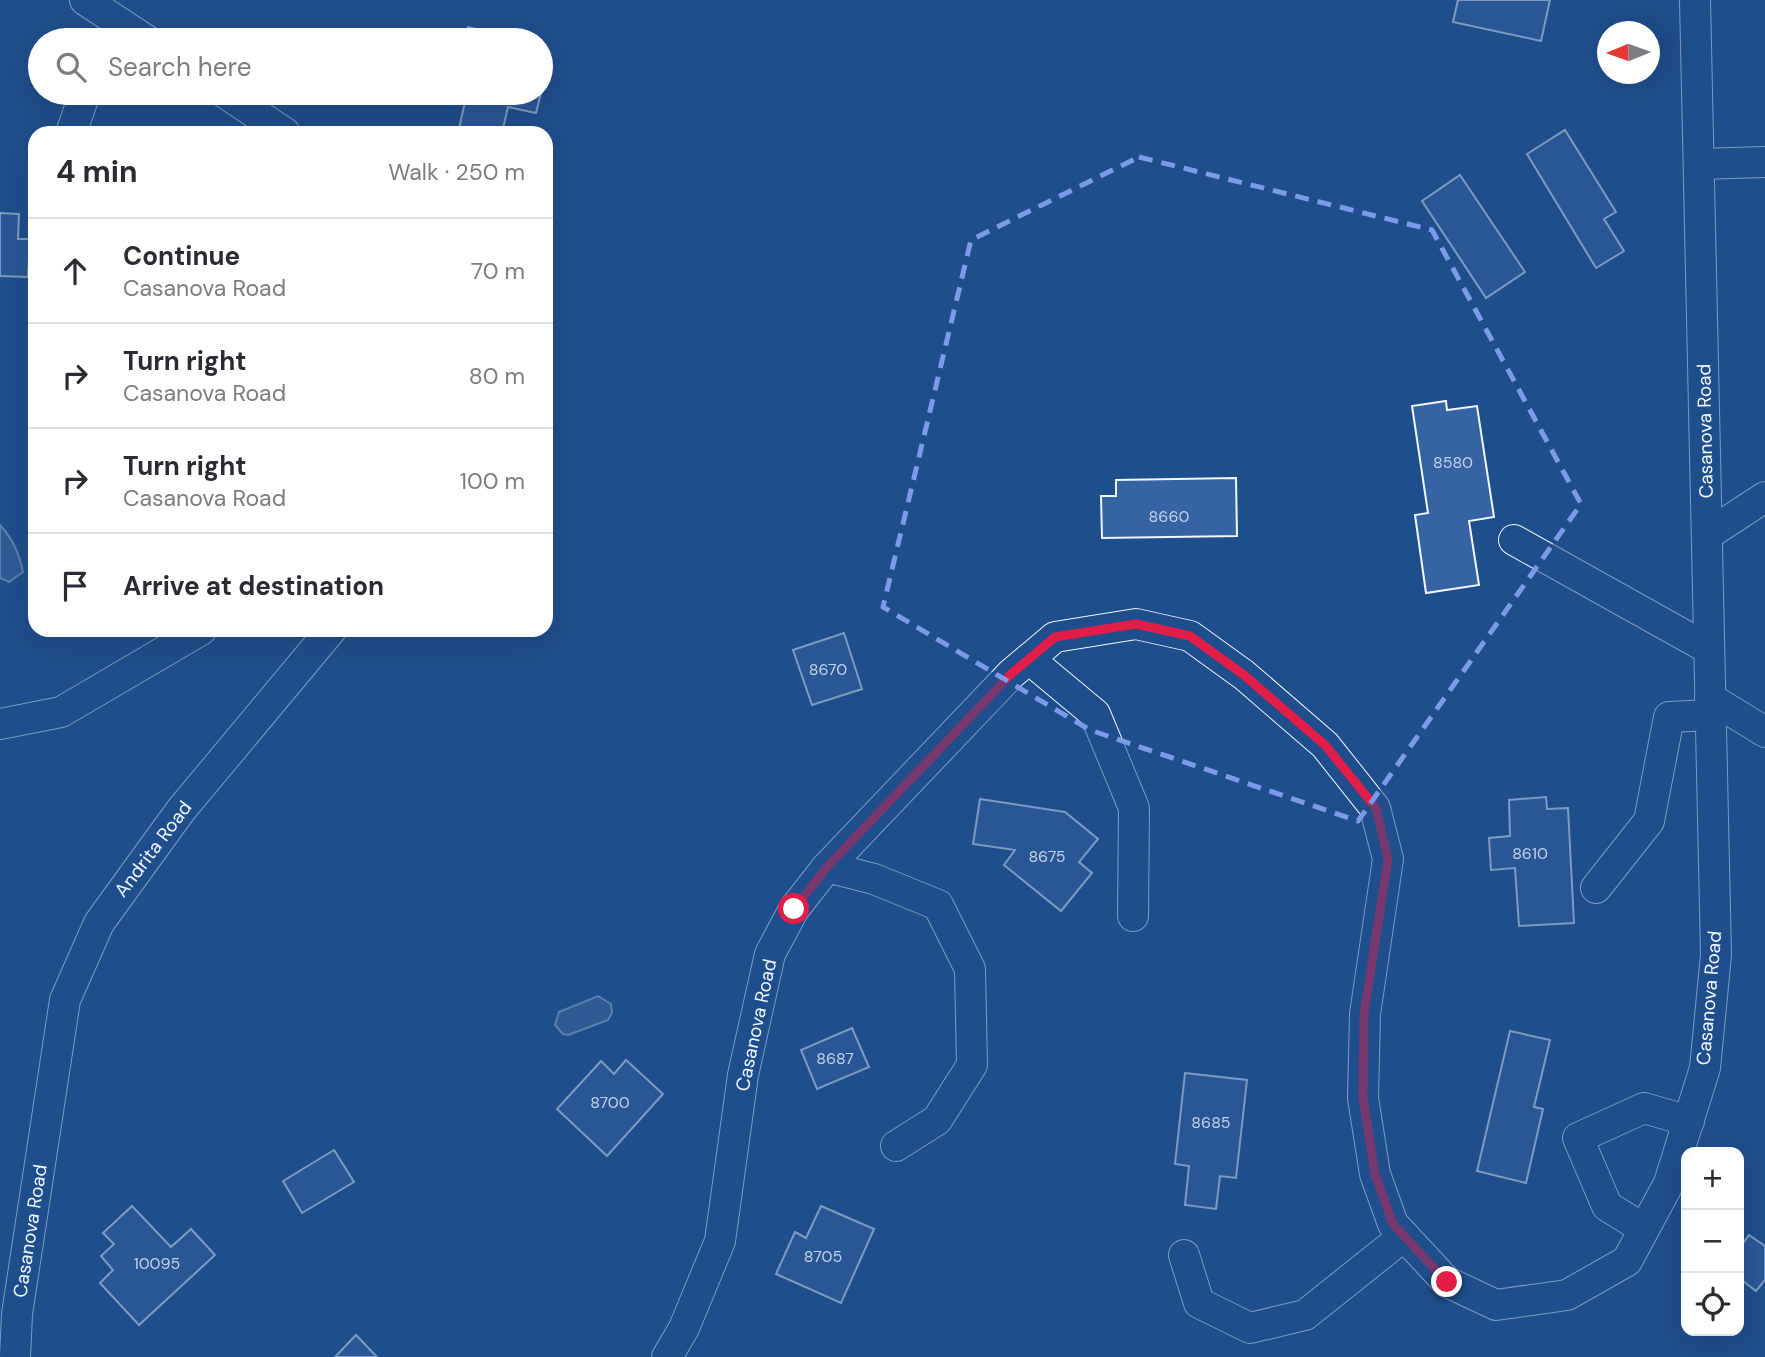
<!DOCTYPE html>
<meta charset="utf-8">
<style>
body{margin:0;font-family:"DM Sans",sans-serif;background:#f2f2f3;color:#2b2b33}
.controls{position:absolute;right:21px;bottom:21px;display:grid;overflow:hidden;border-radius:14px;box-shadow:0 7px 28px #0002}
.controls button{width:63px;height:63px;display:grid;place-items:center;padding:0;border:0;border-bottom:2px solid #e1e1e2;background:#fff;color:#2b2b33;font:35px sans-serif}
.compass{position:absolute;left:1597px;top:21px;width:63px;height:63px;border-radius:50%;background:#fff;box-shadow:0 7px 28px #0002;rotate:269deg}
.stop{position:absolute;width:21px;height:21px;margin:-16px;border:5px solid #e11d48;border-radius:50%;background:#fff}
.stop.end{background:#e11d48;border-color:#fff;box-shadow:0 2px 7px #0008}
.list{margin:0;padding:0;list-style:none}
h2{display:flex;justify-content:space-between;align-items:center;height:91px;margin:0;padding:0 28px;font-size:30px}
h2 small{font-size:23px;font-weight:400;color:#7c7c81}
.list li{display:grid;grid-template-columns:46px 1fr auto;gap:21px;align-items:center;box-sizing:border-box;height:105px;padding:0 28px;border-top:2px solid #e1e1e2}
.list b{display:block;font-size:26px;white-space:nowrap}
.list p{margin:0;font-size:23px;white-space:nowrap;color:#7c7c81}
.list em{font-size:23px;font-style:normal;color:#7c7c81}
.icon{flex:none;width:38px;height:38px;fill:none;stroke:currentColor;stroke-width:2;stroke-linecap:round;stroke-linejoin:round}
.map{position:relative;flex:none;width:1765px;height:1357px;overflow:hidden}
.search{position:absolute;background:#fff;box-shadow:0 7px 28px #0002;left:28px;top:28px;width:525px;height:77px;display:flex;align-items:center;gap:18px;box-sizing:border-box;padding:0 24px;border-radius:38px;color:#7c7c81;font-size:26px}
.panel{position:absolute;background:#fff;box-shadow:0 7px 28px #0002;left:28px;top:126px;width:525px;height:511px;border-radius:21px}
.map>svg:first-child{display:block}
.water{fill:#446ba0;stroke:#a8bbd7;stroke-width:2}
.building{fill:#3563a3;stroke:#f2f6ff;stroke-width:2}
.lines{fill:none;stroke-linecap:round;stroke-linejoin:round}
.street-casing{stroke:#f2f6ff;stroke-width:32}
.street{stroke:#1f4e8c;stroke-width:30}
.route{stroke:#e11d48;stroke-width:9}
.marked{fill:none;stroke:#7d9aea;stroke-width:5;stroke-dasharray:14 9;stroke-linejoin:round}
.labels{text-anchor:middle;dominant-baseline:central;stroke-width:5;stroke-linejoin:round;paint-order:stroke}
.number-label{font-size:16px;fill:#c3d1e8}
.street-label{font-size:19px;fill:#f2f6ff;stroke:#1f4e8c}
</style>
<div class="map">
<svg width="1765" height="1357" viewBox="0 0 1765 1357">
<rect width="100%" height="100%" fill="#1f4e8c"/>
<g class="water">
<path d="M0,525C13,539 19,553 23,572L9,582L0,578Z"/>
<polygon points="598,996 611,1004 612,1013 608,1020 568,1035 563,1034 555,1025 559,1012"/>
</g>
<g class="building">
<polygon points="1458,0 1550,0 1541,41 1453,22"/>
<polygon points="468,27 510,37 510,40 465,40"/>
<polygon points="541,56 549,58 541,92"/>
<polygon points="467,93 541,93 536,113 508,107 502,133 458,133"/>
<polygon points="1565,130 1616,212 1604,219 1624,251 1596,268 1527,154"/>
<polygon points="1460,175 1525,272 1486,298 1422,201"/>
<polygon points="0,213 19,214 18,239 30,239 28,277 0,276"/>
<polygon points="1446,401 1447,410 1477,406 1494,517 1469,521 1479,585 1426,593 1415,515 1428,513 1412,406"/>
<polygon points="1236,478 1237,536 1102,538 1101,496 1116,496 1116,480"/>
<polygon points="844,633 862,689 812,705 793,650"/>
<polygon points="1546,797 1547,809 1568,808 1574,923 1519,926 1515,868 1491,870 1489,838 1510,836 1509,800"/>
<polygon points="980,799 1065,812 1098,839 1079,862 1092,873 1061,911 1004,865 1015,850 973,844"/>
<polygon points="852,1028 869,1067 817,1089 801,1050"/>
<polygon points="1510,1031 1550,1040 1534,1107 1543,1109 1526,1183 1477,1171"/>
<polygon points="626,1060 663,1094 607,1156 557,1109 601,1061 614,1074"/>
<polygon points="1185,1073 1247,1080 1236,1178 1220,1176 1216,1209 1185,1205 1189,1166 1175,1164"/>
<polygon points="334,1150 354,1182 302,1213 283,1181"/>
<polygon points="132,1206 171,1247 191,1229 215,1255 139,1325 100,1283 113,1270 101,1256 114,1244 103,1233"/>
<polygon points="821,1206 874,1229 841,1303 776,1274 795,1232 806,1238"/>
<polygon points="1749,1235 1765,1246 1765,1280 1756,1291 1739,1278 1739,1249"/>
<polygon points="356,1335 377,1357 335,1357"/>
</g>
<g class="lines">
<g class="street-casing">
<g id="street">
<polyline points="85,0 146,40"/>
<polyline points="225,93 285,133"/>
<polyline points="71,133 85,93"/>
<polyline points="1699,164 1765,162"/>
<polyline points="1707,535 1765,497"/>
<polyline points="1514,540 1709,649"/>
<polyline points="1029,659 1095,714 1134,808 1133,916"/>
<polyline points="1710,698 1765,732"/>
<polyline points="0,724 61,712 201,630"/>
<polyline points="827,867 874,879 938,905 970,969 972,1065 937,1120 896,1146"/>
<polyline points="1596,888 1649,821 1669,717 1711,715"/>
<polyline points="1644,1229 1607,1206 1578,1138 1644,1108 1689,1121"/>
<polyline points="1184,1255 1199,1303 1250,1328 1305,1315 1404,1236"/>
<polyline points="15,1357 17,1314 65,1000 99,923 181,810 331,630"/>
<polyline points="667,1357 684,1328 720,1241 743,1075 770,954 794,909 827,867 1011,674 1055,637 1136,624 1190,636 1244,675 1325,745 1375,808 1388,859 1365,1014 1363,1098 1375,1174 1393,1224 1447,1282 1496,1305 1567,1295 1627,1261 1669,1183 1705,1068 1716,955 1695,0"/>
</g>
</g>
<use href="#street" class="street"/>
</g>
<g class="lines">
<polyline class="route" points="794,909 827,867 1011,674 1055,637 1136,624 1190,636 1244,675 1325,745 1376,808 1388,859 1364,1014 1363,1098 1375,1174 1393,1224 1447,1282"/>
</g>
<path d="M0 0H1765V1357H0ZM1139,157L1432,230L1581,504L1358,821L1090,730L883,607L971,240Z" fill="#1f4e8c" fill-opacity=".55" fill-rule="evenodd"/>
<path class="marked" d="M1139,157L1432,230L1581,504L1358,821L1090,730L883,607L971,240Z"/>
<g class="labels">
<g class="number-label">
<text x="1453" y="462">8580</text>
<text x="1169" y="516">8660</text>
<text x="828" y="669">8670</text>
<text x="1530" y="853">8610</text>
<text x="1047" y="856">8675</text>
<text x="835" y="1058">8687</text>
<text x="610" y="1102">8700</text>
<text x="1211" y="1122">8685</text>
<text x="823" y="1256">8705</text>
<text x="157" y="1263">10095</text>
</g>
<g class="street-label">
<text transform="translate(1705 431) rotate(-91)">Casanova Road</text>
<text transform="translate(153 849) rotate(-53)">Andrita Road</text>
<text transform="translate(1709 998) rotate(-85)">Casanova Road</text>
<text transform="translate(756 1025) rotate(-78)">Casanova Road</text>
<text transform="translate(30 1231) rotate(-81)">Casanova Road</text>
</g>
</g>
</svg>
<div class="controls">
<button>+</button>
<button>−</button>
<button><svg class="icon" aria-label="locate" viewBox="0 0 24 24"><circle cx="12" cy="12" r="6"/><path d="M12 2v4M12 18v4M2 12h4M18 12h4"/></svg></button>
</div>
<svg class="compass" viewBox="-18 -18 36 36"><path d="M0-13l5 13h-10z" fill="#e53935"/><path d="M0 13l5-13h-10z" fill="#7c7c81"/></svg>
<div class="stop" style="left:794px;top:909px"></div>
<div class="stop end" style="left:1447px;top:1282px"></div>
<div class="search"><svg class="icon" aria-label="search" viewBox="0 0 24 24"><circle cx="10" cy="10" r="6"/><path d="M15 15l6 6"/></svg>Search here</div>
<section class="panel">
<h2>4 min<small>Walk · 250 m</small></h2>
<ul class="list">
<li><svg class="icon" aria-label="ahead" viewBox="0 0 24 24"><path d="M12 20V5M6 11l6-6 6 6"/></svg><div><b>Continue</b><p>Casanova Road</p></div><em>70 m</em></li>
<li><svg class="icon" aria-label="right" viewBox="0 0 24 24"><path d="M7 20v-9h11M14 6l5 5-5 5"/></svg><div><b>Turn right</b><p>Casanova Road</p></div><em>80 m</em></li>
<li><svg class="icon" aria-label="right" viewBox="0 0 24 24"><path d="M7 20v-9h11M14 6l5 5-5 5"/></svg><div><b>Turn right</b><p>Casanova Road</p></div><em>100 m</em></li>
<li><svg class="icon" aria-label="arrive" viewBox="0 0 24 24"><path d="M6 21V4h12l-3 4 3 4H6"/></svg><div><b>Arrive at destination</b></div></li>
</ul>
</section>
</div>
